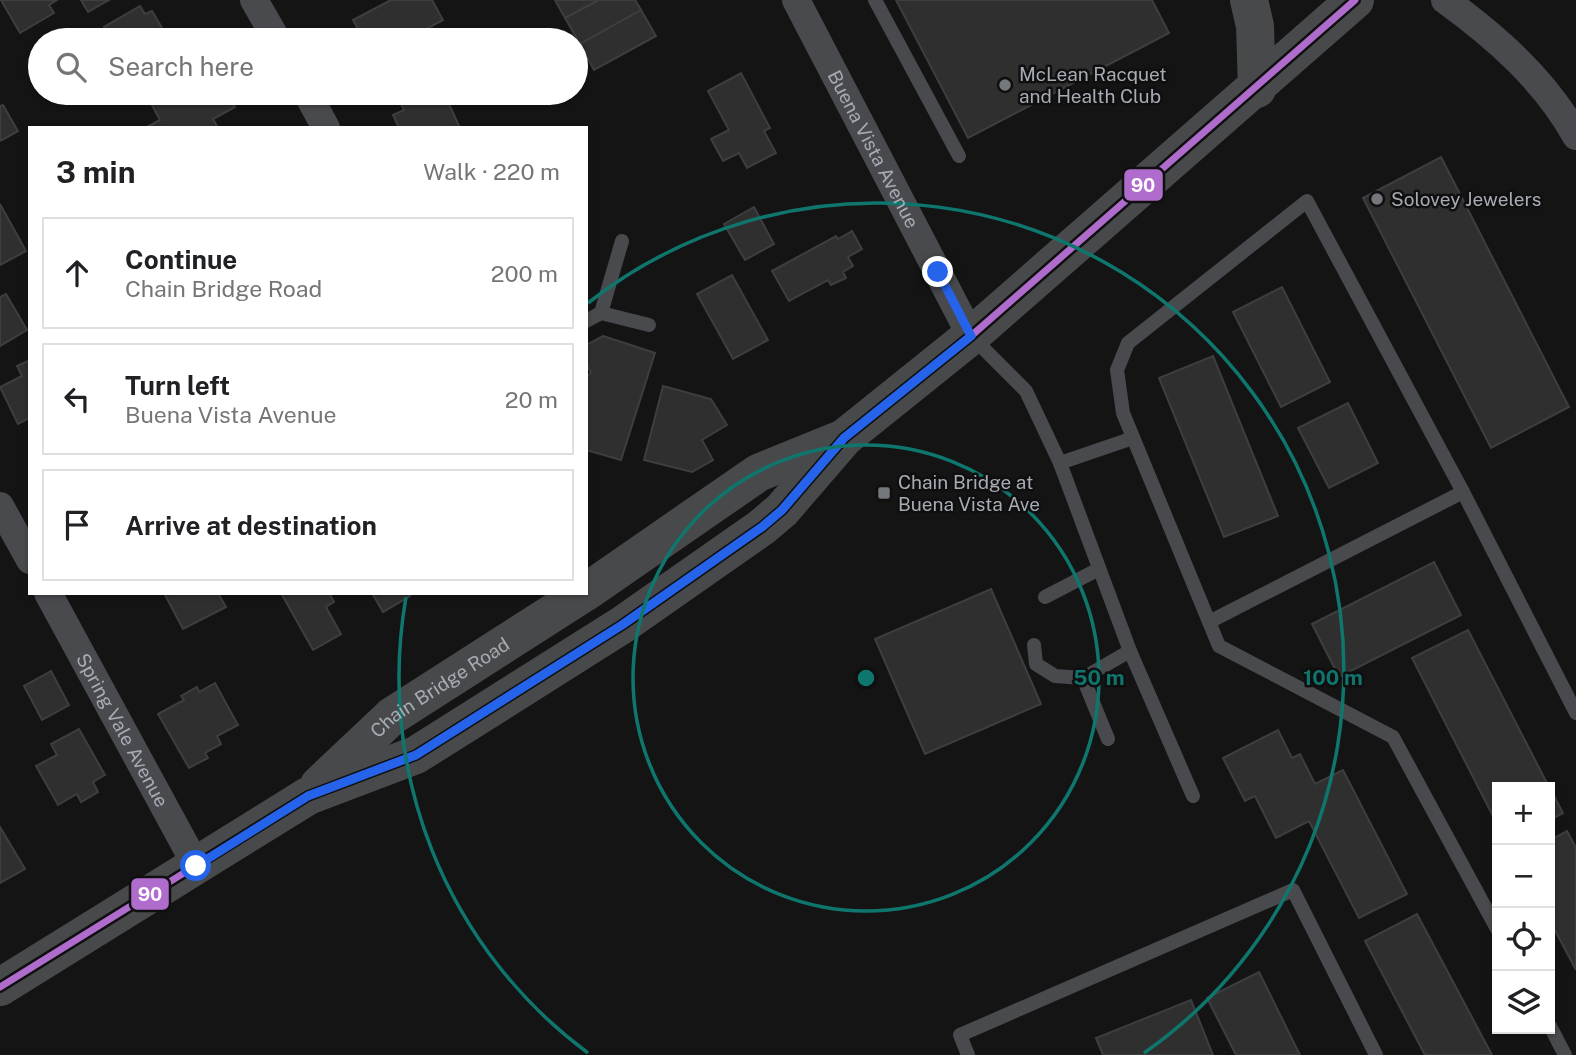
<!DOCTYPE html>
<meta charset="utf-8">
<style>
body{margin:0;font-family:"Public Sans",sans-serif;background:#f6f6f6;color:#202124}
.controls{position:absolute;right:21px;bottom:21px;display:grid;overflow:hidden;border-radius:0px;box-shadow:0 2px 5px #0004}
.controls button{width:63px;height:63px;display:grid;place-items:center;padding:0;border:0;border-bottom:2px solid #e0e0e0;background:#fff;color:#202124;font:35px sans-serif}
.stop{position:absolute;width:21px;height:21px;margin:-16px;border:5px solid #2563eb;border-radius:50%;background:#fff}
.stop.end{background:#2563eb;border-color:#fff;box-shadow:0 2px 7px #0008}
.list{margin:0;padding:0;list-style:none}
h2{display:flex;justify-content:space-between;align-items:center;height:91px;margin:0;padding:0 28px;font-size:30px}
h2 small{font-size:23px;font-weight:400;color:#757577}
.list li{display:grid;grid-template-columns:46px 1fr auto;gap:21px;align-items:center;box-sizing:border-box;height:112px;margin:0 14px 14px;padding:0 14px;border:2px solid #e0e0e0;border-radius:0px}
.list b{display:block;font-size:26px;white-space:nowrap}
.list p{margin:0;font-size:23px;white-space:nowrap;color:#757577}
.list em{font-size:23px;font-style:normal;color:#757577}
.icon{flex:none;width:38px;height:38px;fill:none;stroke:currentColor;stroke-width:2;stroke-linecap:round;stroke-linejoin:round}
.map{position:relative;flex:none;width:1576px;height:1055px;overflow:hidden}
.search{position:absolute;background:#fff;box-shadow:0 2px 5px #0004;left:28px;top:28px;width:560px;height:77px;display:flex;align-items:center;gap:18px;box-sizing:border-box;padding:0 24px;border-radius:38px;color:#757577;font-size:26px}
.panel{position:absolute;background:#fff;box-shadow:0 2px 5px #0004;left:28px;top:126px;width:560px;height:469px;border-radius:0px}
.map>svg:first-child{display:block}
.building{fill:#2f2f30;stroke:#3d3e41;stroke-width:2}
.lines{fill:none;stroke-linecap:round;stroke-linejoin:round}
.service{stroke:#494a4d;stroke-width:14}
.minor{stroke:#494a4d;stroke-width:28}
.secondary{stroke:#48494b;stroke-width:38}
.bus-1-casing{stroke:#0f0f10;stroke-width:12}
.bus-1{stroke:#b06ccc;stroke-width:7}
.route{stroke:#2563eb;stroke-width:9}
.ring{fill:none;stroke:#0f766e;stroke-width:3.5}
.poi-dot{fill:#74777c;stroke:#0f0f10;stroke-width:2.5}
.labels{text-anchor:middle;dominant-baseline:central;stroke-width:5;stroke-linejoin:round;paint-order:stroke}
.poi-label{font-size:19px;fill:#a7acb4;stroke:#0f0f10;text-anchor:start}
.street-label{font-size:19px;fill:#a7acb4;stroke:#0f0f10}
.centre{fill:#0f766e;stroke:#0f0f10;stroke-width:3.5}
.ring-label{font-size:21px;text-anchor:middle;font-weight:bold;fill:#0f766e;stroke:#0f0f10;stroke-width:5;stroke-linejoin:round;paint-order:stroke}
.line-badge{stroke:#0f0f10;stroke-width:2.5}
.badge-label{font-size:19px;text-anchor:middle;font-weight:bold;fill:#fff}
</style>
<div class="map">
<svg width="1576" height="1055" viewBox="0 0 1576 1055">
<rect width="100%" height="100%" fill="#141415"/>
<g class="building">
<polygon points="1,0 57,0 49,5 54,13 20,33"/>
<polygon points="81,0 109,0 88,12"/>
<polygon points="391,0 432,0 443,20 405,40 364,40 353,20"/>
<polygon points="555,0 599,0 565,18"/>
<polygon points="599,0 635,0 641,10 580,44 565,18"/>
<polygon points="896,0 1152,0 1169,33 968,138"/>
<polygon points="140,6 145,14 152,11 168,38 99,40 108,35 104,27"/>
<polygon points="641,10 656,36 594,70 580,44"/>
<polygon points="741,73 770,128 764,131 776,153 747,168 739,153 723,161 711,139 729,130 708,91"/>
<polygon points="153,93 228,93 235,107 213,119 218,128 145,128 160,120 147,96"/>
<polygon points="396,93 465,93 466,96 449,104 460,128 399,128 393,115 404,110"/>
<polygon points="3,105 18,131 0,141 0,106"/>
<polygon points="1441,157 1569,407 1491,448 1363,198"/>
<polygon points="0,204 26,251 0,265"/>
<polygon points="754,207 774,244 745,260 724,224"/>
<polygon points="852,231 862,249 848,257 853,266 843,272 846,278 831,285 828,280 789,301 772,271 836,236 838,239"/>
<polygon points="732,275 768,340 733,359 697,294"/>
<polygon points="1282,287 1330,382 1281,407 1233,312"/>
<polygon points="6,294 27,330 0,346 0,297"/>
<polygon points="603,336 655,353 621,460 586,450 586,377 591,373 586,362 586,345"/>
<polygon points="1213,356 1278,516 1224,537 1159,378"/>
<polygon points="30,360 30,418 18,424 0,387 22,376 17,366"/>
<polygon points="663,386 711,399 727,425 702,440 713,460 692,472 644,460"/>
<polygon points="1348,403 1378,463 1329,488 1298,428"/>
<polygon points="1434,562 1461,615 1339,677 1312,624"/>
<polygon points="991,589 1041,704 925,754 875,639"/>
<polygon points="164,593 218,593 226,607 183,629"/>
<polygon points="281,593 329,593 334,602 326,607 341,634 313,650"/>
<polygon points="372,593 409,593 410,596 383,612"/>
<polygon points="1468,630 1549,787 1497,787 1497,824 1412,658"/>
<polygon points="51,671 69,705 42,720 24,686"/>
<polygon points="215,683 238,725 217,736 221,744 205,753 208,758 189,768 158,714 184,700 181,696 197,687 199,692"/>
<polygon points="79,729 105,775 93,782 98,792 81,802 77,794 58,805 36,766 57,755 51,744"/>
<polygon points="1278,730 1292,758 1300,754 1315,784 1343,770 1407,894 1359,918 1309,821 1276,838 1255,796 1245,801 1223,758"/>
<polygon points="1550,788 1563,813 1550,820"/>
<polygon points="0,827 25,869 0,883"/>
<polygon points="1567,831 1576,848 1576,970 1550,921 1550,840"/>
<polygon points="1417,914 1492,1055 1425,1055 1365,941"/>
<polygon points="1259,972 1300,1055 1236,1055 1207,998"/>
<polygon points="1191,1000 1213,1055 1103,1055 1096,1038"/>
</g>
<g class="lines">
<g class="service">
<polyline points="875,0 959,156"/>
<polyline points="601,313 622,241"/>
<polyline points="586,321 601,313 649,325"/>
<polyline points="971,336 1026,391 1060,463 1130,651 1083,678"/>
<polyline points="1060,463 1133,438"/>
<polyline points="1045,597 1097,570"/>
<polyline points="1209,622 1463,492"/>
<polyline points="1034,645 1036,664 1055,676 1083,678 1108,739"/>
<polyline points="1130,651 1193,796"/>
<polyline points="1497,929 1393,737 1219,646 1123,413 1117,370 1128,343 1307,201 1463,492 1576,713"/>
<polyline points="1550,1026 1565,1055"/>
<polyline points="968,1055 960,1035 1293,890 1376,1055"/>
</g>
<g class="minor">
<polyline points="254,0 277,40"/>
<path id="s1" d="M796,0L971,336"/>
<path d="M1445,0C1496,37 1545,80 1576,136"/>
<polyline points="307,93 326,128"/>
<polyline points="0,506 30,560"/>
<path id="s2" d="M48,593L196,865"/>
</g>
<g class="secondary">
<polyline points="1249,0 1255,26 1257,89"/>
<polyline points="586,592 758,473 839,440"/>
<path id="s3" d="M319,785L392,716L584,593"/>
<polyline points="0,987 308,796 416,755 622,625 762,527 782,510 844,438 971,336 1355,0"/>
</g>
<g class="bus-1-casing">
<polyline id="bus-1" points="0,987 308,796 416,755 622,625 762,527 782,510 844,438 971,336 1355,0"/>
</g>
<use href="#bus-1" class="bus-1"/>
</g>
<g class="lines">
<polyline class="route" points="196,866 308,796 416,755 622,625 762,527 782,510 844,438 971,336 938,272"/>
</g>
<g class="ring">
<circle cx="866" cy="678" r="233"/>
<path d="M588 1053A467 467 0 0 1 406 597M588 303A467 467 0 1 1 1144 1053"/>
</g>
<g class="poi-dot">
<circle cx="1005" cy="85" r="7"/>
<circle cx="1377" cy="199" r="7"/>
<rect x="877" y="486" width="14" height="14" rx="3.5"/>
</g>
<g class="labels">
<g class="poi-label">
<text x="1019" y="74">McLean Racquet<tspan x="1019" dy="22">and Health Club</tspan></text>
<text x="1391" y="199">Solovey Jewelers</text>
<text x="898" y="482">Chain Bridge at<tspan x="898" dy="22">Buena Vista Ave</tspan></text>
</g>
<g class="street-label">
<text stroke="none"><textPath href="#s1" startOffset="168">Buena Vista Avenue</textPath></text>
<text stroke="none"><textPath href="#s3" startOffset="156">Chain Bridge Road</textPath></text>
<text stroke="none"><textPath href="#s2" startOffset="156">Spring Vale Avenue</textPath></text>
</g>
</g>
<circle cx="866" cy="678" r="10" class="centre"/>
<g class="ring-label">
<text x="1099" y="685">50 m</text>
<text x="1333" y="685">100 m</text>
</g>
<g class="line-badge">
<rect x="1123" y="168" width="41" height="34" rx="7" fill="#b06ccc"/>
<rect x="130" y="877" width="40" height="34" rx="7" fill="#b06ccc"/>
</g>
<g class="badge-label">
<text x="1143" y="192">90</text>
<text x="150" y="901">90</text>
</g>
</svg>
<div class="controls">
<button>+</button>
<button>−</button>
<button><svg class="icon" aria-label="locate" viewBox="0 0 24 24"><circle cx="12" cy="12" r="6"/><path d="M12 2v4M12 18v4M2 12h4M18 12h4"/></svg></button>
<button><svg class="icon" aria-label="layers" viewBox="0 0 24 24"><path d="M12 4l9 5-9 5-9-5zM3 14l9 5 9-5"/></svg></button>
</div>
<div class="stop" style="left:196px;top:866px"></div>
<div class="stop end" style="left:938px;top:272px"></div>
<div class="search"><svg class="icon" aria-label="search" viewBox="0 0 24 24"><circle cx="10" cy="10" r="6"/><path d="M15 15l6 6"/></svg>Search here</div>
<section class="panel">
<h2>3 min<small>Walk · 220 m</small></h2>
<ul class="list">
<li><svg class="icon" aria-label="ahead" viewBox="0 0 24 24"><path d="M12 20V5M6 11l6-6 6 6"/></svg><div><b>Continue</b><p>Chain Bridge Road</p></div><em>200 m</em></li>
<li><svg class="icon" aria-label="left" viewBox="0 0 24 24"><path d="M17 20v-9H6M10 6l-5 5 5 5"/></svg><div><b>Turn left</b><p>Buena Vista Avenue</p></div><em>20 m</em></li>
<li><svg class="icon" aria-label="arrive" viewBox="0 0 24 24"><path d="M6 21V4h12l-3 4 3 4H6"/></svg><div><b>Arrive at destination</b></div></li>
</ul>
</section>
</div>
